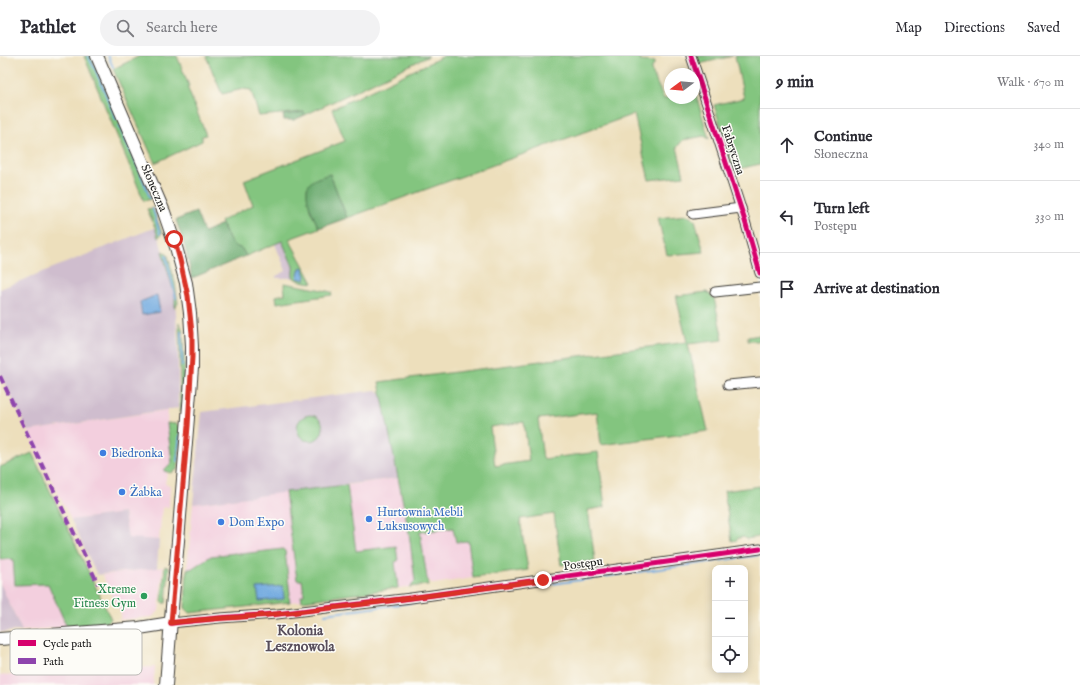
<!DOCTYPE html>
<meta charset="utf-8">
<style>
body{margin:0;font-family:"IM FELL English",serif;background:#f2f2f3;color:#2b2b33}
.controls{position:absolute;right:12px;bottom:12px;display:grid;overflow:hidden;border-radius:8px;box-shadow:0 2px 10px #0003}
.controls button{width:36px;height:36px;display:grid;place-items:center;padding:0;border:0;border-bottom:1px solid #e1e1e2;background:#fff;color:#2b2b33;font:20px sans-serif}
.compass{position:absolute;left:664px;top:12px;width:36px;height:36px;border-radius:50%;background:#fff;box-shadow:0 2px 10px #0003;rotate:254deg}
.stop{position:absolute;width:12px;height:12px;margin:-9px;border:3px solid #d93025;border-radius:50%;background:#fff}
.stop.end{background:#d93025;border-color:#fff;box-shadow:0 1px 4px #0008}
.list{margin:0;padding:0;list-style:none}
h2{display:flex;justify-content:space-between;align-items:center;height:52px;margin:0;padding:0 16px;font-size:17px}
h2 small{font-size:13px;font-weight:400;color:#7c7c81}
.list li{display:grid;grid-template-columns:26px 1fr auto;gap:12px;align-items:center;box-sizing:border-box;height:72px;padding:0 16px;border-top:1px solid #e1e1e2}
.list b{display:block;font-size:15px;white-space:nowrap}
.list p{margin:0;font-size:13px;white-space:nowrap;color:#7c7c81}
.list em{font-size:13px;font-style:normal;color:#7c7c81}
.icon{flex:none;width:22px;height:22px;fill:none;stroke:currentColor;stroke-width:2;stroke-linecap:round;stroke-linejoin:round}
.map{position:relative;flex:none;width:760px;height:629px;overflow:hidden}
header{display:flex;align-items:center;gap:24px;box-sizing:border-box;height:56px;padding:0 20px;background:#fff;border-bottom:1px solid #e1e1e2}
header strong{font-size:19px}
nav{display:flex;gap:22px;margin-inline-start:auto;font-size:14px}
.search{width:280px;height:36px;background:#f2f2f3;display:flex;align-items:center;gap:10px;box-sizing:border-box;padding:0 14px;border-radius:22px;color:#7c7c81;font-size:15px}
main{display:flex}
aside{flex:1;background:#fff}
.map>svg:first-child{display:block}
.built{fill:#f3cfde}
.industrial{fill:#cfbdce}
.green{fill:#83c57f;stroke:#50704e;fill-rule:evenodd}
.forest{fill:#6aaa6e;stroke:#436345}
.water{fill:#6fa9df;stroke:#46627e}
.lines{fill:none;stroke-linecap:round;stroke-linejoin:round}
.stream{stroke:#6fa9df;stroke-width:2}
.minor-casing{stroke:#3b3934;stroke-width:11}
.major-casing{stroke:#3b3934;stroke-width:14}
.minor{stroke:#fff;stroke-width:9}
.major{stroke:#fff;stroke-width:12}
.quiet{stroke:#8e44ad;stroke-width:4;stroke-dasharray:8 4;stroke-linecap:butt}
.cycleway-casing{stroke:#fdfcf7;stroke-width:8}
.cycleway{stroke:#d6006c;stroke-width:5}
.route{stroke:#d93025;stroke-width:5}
.shop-dot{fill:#3f7fe0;stroke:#fdfcf7;stroke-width:1.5}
.leisure-dot{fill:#2e9e5b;stroke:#fdfcf7;stroke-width:1.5}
.labels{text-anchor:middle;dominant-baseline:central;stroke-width:3;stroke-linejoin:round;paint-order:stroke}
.street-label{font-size:12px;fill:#1c1c1c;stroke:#fdfcf7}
.shop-label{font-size:12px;fill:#366cbe;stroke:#fdfcf7;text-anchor:start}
.leisure-label{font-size:12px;fill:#27864d;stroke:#fdfcf7;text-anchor:end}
.quarter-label{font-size:14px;font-weight:bold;fill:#584e5b;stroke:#fdfcf7}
.key{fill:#fdfcf7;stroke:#bab9b5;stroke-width:1}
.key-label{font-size:11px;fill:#1c1c1c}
</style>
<header>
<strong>Pathlet</strong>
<div class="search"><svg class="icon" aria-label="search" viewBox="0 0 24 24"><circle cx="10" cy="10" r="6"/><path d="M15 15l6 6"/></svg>Search here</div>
<nav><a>Map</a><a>Directions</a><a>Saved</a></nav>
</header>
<main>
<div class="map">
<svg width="760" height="629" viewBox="0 0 760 629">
<rect width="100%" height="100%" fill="#fdfcf7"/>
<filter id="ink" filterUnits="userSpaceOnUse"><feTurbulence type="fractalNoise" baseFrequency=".025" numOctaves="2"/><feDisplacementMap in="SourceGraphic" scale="8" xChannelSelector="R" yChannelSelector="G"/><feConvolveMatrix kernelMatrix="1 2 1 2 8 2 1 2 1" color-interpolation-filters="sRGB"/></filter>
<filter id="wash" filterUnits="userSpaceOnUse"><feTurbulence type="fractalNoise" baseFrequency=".012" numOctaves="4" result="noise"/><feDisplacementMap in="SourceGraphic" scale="16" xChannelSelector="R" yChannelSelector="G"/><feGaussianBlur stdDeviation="0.9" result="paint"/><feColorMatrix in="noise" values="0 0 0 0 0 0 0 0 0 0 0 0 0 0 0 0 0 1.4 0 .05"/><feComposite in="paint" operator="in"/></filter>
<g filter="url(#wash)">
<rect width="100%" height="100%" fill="#eddfbc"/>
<g class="built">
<polygon points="168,354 167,367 172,406 164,415 167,416 165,428 170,429 169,451 162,452 159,484 128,483 124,457 71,464 28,375"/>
<polygon points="398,422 409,477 415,525 409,531 398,532 395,506 398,505 356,495 347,429"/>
<polygon points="285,436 297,524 302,524 304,539 301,540 302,545 290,546 289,541 290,538 285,495 283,493 241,498 234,497 201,506 191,513 187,513 193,448"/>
<polygon points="453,472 468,485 473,522 433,528 427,523 420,476"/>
<polygon points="13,503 15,529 48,528 67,571 22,575 0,527 0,504"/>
<polygon points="163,511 159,555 152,561 118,564 121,562 120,559 121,558 102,519"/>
<polygon points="155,611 153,629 0,629 0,619"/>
</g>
<g class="industrial">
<polygon points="156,171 175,240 178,293 178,352 28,375 0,317 0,233"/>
<polygon points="282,185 293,210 294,213 293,220 294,222 276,222 276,220 286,215 275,188"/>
<polygon points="376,334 381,337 398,422 193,448 202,356"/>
<polygon points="124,457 128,482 159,484 157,512 97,519 71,464"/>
<polygon points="0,527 22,575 0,576"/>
</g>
<g class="green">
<polygon points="84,0 91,0 145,126 151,143 144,145"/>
<polygon points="140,0 177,0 189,30 187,31 188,33 206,79 202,80 202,85 155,107 113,13"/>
<polygon points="206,0 429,0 305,59 303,56 259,60 251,34 243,33 222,38"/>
<path d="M444,0H642L640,5L655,6L651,14L664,43L670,41V42H694V32L709,83L704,80L683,84L677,91L684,120L649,124L634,58L347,162L330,118L307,132L310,154L319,172L289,183L313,227C308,226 295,226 293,220C292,217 294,213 293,210L282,185L246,200L242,193L235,190L230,185L221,165L253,149L244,124L345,85L332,53Z"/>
<polygon points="697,0 733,0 703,7 700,10"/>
<polygon points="735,0 760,0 760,108 734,114 714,49 744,42"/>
<polygon points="153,152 162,177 158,182 155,171 147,153"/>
<polygon points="687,159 695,164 704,196 667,199 658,162"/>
<polygon points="162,195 166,197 168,200 175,227 177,240 178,247 175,252 175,240"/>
<path d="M284,227C300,230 315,232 331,236L332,239L277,247L276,240L285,238Z"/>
<path d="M707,236L714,242L723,284L688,288L708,375L601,389L597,356L538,363L543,403L598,396L605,451L588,454L595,505L561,509L554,458L520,463L528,514L473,522L468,485L456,486L453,472L420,476L428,529L409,531L415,525L409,477L379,326L687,286L676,240ZM524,366L529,405L495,410L490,371Z"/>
<path d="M179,266L180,267L183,275C183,297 188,335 181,355L180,356V310Z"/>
<polygon points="760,279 760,285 748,285 748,281"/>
<circle cx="310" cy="372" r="13"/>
<polygon points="167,367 176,368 180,371 181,377 178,413 171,417 164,415 164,414 172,406"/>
<path d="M32,397L111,563C104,571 78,570 67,571L48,528L15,529L13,503L0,504V411Z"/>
<polygon points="347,429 356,495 396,490 398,505 395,506 398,532 302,545 301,540 304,539 302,524 297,524 285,436"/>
<polygon points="760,430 760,479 759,481 746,483 744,481 738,482 737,484 732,485 724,435"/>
<polygon points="283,493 285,495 290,538 289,541 290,546 190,557 185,552 187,513 191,513 211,500 235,497 241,498"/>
<polygon points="165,510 169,512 166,547 163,547 162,546"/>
</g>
<g class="forest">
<polygon points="304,56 305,59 294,64 284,64 283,59"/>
<path d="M330,118L347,162L319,172C314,162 301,137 310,127C314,122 324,120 330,118Z"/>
<polygon points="196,156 204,176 222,168 230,185 235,190 242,193 246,200 192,222 185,191 176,164"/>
</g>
<g class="water">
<polygon points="301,211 303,212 306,220 305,224 297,222 299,215"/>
<polygon points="157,239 160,256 142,259 140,246"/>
<polygon points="283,530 284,543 259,545 257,532"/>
</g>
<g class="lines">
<g class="stream">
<polyline points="88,0 96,15 116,63"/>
<polyline points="108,0 113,11"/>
<polyline points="119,70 138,111 150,142"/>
<polyline points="153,153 160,178"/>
<polyline points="166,200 176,242"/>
<polyline points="181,275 182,310"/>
<polyline points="177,405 180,378"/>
<polyline points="325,558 501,535 760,499"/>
</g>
</g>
</g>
<g filter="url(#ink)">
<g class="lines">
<g class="minor-casing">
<g id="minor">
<polyline points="691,0 700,27 745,165 760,217"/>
<polyline points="693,158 741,152"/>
<polyline points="715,236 760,231"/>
<polyline points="728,329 760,326"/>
<polyline points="171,567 220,562 277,558 411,542 760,493"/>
</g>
</g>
<g class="major-casing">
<g id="major">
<polyline points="97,0 164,156 176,191 186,227 190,257 192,290 192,312 178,485 172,551 166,629"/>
<polyline points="0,583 139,572 171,567"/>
</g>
</g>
<use href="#minor" class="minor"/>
<use href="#major" class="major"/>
<polyline class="quiet" points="0,320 98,528"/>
<g class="cycleway-casing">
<g id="cycleway">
<polyline points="691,0 700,27 745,165 760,217"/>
<polyline points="171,567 220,562 277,558 411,542 760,493"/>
</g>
</g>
<use href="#cycleway" class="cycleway"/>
</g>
</g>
<g class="lines" filter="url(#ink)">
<path class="route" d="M174,183L180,204L188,240L192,277V301L188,370L171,567C206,562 242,562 277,558C366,549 454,536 543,524"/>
</g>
<g class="shop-dot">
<circle cx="103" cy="397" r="4"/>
<circle cx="122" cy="436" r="4"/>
<circle cx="369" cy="463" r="4"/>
<circle cx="221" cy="466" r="4"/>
</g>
<circle class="leisure-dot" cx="144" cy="540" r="4"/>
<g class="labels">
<g class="street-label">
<text transform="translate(733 94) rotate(72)">Fabryczna</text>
<text transform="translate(154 132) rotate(67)">Słoneczna</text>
<text transform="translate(583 508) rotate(-8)">Postępu</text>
</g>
<g class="shop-label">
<text x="111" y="397">Biedronka</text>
<text x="130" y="436">Żabka</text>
<text x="377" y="456">Hurtownia Mebli<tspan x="377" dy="14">Luksusowych</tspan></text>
<text x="229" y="466">Dom Expo</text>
</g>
<g class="leisure-label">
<text x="136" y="533">Xtreme<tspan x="136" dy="14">Fitness Gym</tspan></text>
</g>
<g class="quarter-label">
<text x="300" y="575">Kolonia<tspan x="300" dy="16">Lesznowola</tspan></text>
</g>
</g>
<rect x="10" y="573" width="132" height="46" rx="6" class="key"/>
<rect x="18" y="584" width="18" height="6" fill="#d6006c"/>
<rect x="18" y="602" width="18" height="6" fill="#8e44ad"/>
<g class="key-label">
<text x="43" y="591">Cycle path</text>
<text x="43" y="609">Path</text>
</g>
</svg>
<div class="controls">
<button>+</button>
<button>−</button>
<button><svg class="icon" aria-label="locate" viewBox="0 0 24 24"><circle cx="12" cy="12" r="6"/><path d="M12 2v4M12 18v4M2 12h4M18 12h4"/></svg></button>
</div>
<svg class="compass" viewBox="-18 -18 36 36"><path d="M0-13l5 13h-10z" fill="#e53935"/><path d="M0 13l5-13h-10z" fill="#7c7c81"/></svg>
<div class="stop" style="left:174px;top:183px"></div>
<div class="stop end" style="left:543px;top:524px"></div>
</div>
<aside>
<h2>9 min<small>Walk · 670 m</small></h2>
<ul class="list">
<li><svg class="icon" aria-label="ahead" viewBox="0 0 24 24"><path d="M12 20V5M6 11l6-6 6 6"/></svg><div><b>Continue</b><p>Słoneczna</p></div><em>340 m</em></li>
<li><svg class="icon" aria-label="left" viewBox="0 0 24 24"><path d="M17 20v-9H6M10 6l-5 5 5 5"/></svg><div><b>Turn left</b><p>Postępu</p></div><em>330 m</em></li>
<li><svg class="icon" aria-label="arrive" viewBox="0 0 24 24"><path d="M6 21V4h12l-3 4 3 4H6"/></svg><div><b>Arrive at destination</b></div></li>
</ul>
</aside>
</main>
